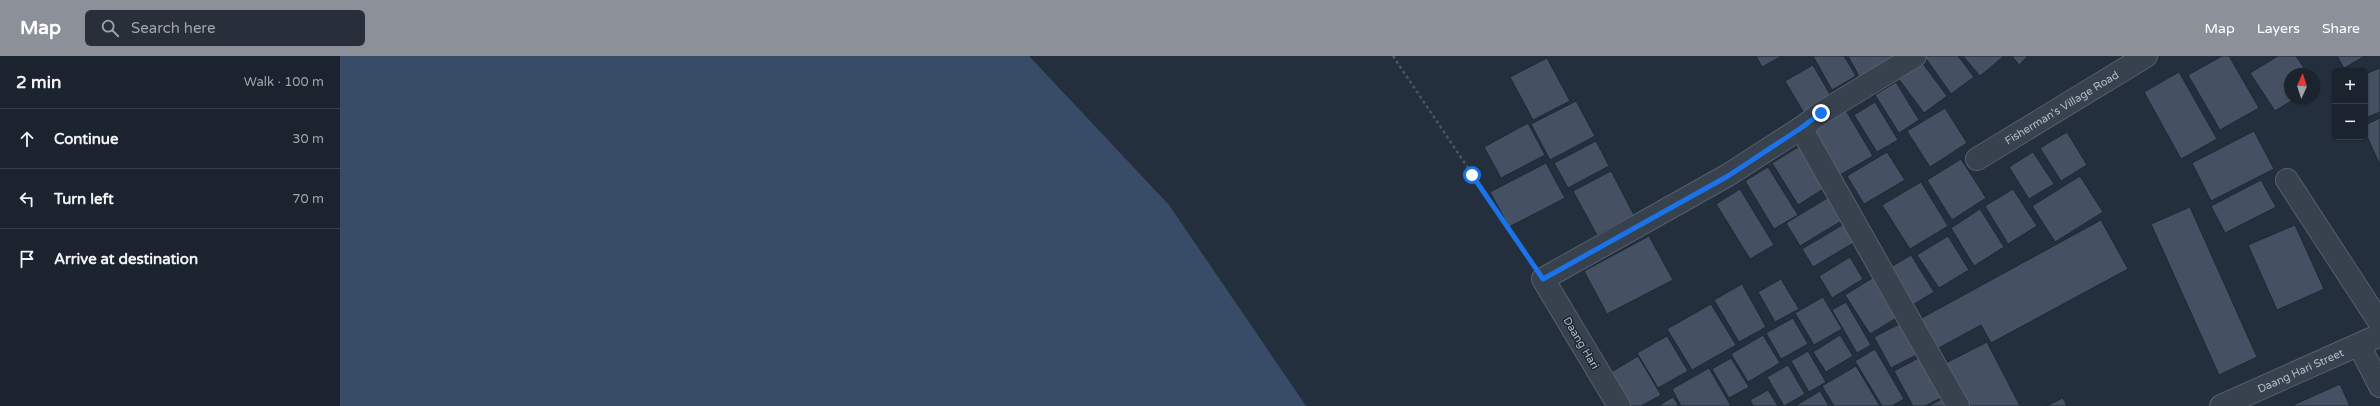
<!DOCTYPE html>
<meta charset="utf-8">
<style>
body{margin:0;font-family:"Varela Round",sans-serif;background:#282f3a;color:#f1f3f6}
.controls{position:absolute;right:12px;top:12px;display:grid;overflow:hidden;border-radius:6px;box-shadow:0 1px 3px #0004}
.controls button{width:36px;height:36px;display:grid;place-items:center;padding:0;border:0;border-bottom:1px solid #39404a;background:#1b232e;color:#f1f3f6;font:20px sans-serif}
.compass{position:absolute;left:1944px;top:12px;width:36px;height:36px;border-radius:50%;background:#1b232e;box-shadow:0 1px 3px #0004;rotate:3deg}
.stop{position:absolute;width:12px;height:12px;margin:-9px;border:3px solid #1a73e8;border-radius:50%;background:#fff}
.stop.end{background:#1a73e8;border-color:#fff;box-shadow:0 1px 4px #0008}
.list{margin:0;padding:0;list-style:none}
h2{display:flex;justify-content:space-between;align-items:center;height:52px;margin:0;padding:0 16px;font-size:17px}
h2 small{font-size:13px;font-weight:400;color:#a0a4aa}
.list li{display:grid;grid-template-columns:26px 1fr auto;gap:12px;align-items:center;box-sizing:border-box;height:60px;padding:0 16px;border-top:1px solid #39404a}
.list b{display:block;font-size:15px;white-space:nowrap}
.list em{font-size:13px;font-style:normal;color:#a0a4aa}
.icon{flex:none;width:22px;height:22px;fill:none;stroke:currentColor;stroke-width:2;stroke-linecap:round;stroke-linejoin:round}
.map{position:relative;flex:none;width:2040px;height:350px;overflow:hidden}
header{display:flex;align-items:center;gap:24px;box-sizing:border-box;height:56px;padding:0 20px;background:#8c9099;color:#fff}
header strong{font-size:19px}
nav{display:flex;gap:22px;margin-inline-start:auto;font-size:14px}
.search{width:280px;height:36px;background:#282f3a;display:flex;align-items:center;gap:10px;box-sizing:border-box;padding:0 14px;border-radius:6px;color:#a0a4aa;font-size:15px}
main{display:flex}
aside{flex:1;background:#1b232e}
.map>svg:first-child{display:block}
.water{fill:#394c67}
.building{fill:#455162;stroke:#1f2835}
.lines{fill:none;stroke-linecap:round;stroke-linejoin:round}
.minor-casing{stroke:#565f6c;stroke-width:24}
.path{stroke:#44595c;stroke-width:2.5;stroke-dasharray:3 3;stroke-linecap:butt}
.minor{stroke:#38414e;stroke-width:22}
.route{stroke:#1a73e8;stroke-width:5}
.labels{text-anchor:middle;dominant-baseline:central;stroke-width:3;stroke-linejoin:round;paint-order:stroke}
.street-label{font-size:11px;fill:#b4bcc9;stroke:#1d2633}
</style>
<header>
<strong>Map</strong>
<div class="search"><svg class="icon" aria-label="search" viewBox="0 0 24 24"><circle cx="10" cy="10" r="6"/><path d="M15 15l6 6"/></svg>Search here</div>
<nav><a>Map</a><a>Layers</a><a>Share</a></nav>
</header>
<main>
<aside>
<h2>2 min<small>Walk · 100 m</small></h2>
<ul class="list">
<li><svg class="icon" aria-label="ahead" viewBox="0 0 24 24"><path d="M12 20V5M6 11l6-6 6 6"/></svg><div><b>Continue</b></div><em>30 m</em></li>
<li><svg class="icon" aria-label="left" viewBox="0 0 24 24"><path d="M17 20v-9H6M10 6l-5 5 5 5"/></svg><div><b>Turn left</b></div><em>70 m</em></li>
<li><svg class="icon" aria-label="arrive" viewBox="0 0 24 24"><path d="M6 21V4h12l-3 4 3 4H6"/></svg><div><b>Arrive at destination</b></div></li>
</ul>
</aside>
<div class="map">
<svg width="2040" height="350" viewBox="0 0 2040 350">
<rect width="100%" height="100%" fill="#242f3e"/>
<polygon class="water" points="0,0 689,0 829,149 966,350 0,350"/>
<g class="building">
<polygon points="1416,0 1442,0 1422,11"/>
<polygon points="1473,0 1504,0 1516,20 1492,34"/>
<polygon points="1508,0 1552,0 1554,4 1520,22"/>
<polygon points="1587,0 1618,0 1634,21 1611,38 1585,1"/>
<polygon points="1623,0 1664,0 1640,20"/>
<polygon points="1672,0 1688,0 1679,9"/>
<polygon points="1882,0 1889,0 1919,52 1880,74 1848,19"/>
<polygon points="1938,0 1956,0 1968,18 1950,18 1950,42 1956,42 1935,55 1910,17"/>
<polygon points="1997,0 2025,0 2004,12"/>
<polygon points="1207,2 1230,45 1193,64 1170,21"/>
<polygon points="1581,5 1607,40 1584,57 1558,22"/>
<polygon points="1473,9 1492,42 1464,57 1445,25"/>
<polygon points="2040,12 2040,56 2025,62 2025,18"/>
<polygon points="1839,16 1877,83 1841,103 1804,36"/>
<polygon points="1556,26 1579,64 1559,77 1535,39"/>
<polygon points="1236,45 1255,80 1210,104 1191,68"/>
<polygon points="1535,46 1558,84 1537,96 1514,59"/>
<polygon points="1605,52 1627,87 1590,111 1567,75"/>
<polygon points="1505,53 1533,100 1500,119 1472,73"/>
<polygon points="2040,62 2040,109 2025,76 2025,69"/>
<polygon points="1188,67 1205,99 1161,122 1144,91"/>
<polygon points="1914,75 1934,113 1871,145 1852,107"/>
<polygon points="1727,76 1747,109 1721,125 1700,92"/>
<polygon points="1256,85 1269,110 1228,132 1214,107"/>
<polygon points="1463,88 1488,130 1458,149 1432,107"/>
<polygon points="1547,96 1565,124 1524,148 1507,120"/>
<polygon points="1693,96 1714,128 1689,143 1669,111"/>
<polygon points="1621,103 1646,142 1612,164 1587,124"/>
<polygon points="1206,107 1225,142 1169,171 1150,136"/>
<polygon points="1428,111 1458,159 1434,173 1405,125"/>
<polygon points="1271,115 1294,159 1257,179 1233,135"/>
<polygon points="1740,120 1763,156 1715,186 1692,150"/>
<polygon points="1921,124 1936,151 1885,177 1871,150"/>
<polygon points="1581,126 1608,170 1570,193 1542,149"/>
<polygon points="1400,133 1434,189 1410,203 1376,148"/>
<polygon points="1673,133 1697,170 1668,188 1645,150"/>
<polygon points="1494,138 1508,161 1460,190 1446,167"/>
<polygon points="1850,151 1917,301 1879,319 1811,168"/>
<polygon points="1640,153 1664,191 1634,210 1611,172"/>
<polygon points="1761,164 1788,213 1651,287 1641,269 1595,294 1578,264"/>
<polygon points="1509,165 1520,183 1473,211 1462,193"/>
<polygon points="1955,169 1984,233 1937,254 1908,189"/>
<polygon points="1309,180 1333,224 1267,258 1244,215"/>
<polygon points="1608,180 1629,214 1599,232 1577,199"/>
<polygon points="1571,199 1594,236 1566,253 1543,216"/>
<polygon points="1510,201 1523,223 1492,242 1479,220"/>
<polygon points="1539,218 1563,258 1530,278 1505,239"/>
<polygon points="1441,223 1459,253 1435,266 1418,236"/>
<polygon points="1402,228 1426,271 1399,286 1374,244"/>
<polygon points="1483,241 1502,273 1474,289 1455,257"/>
<polygon points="1506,246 1531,289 1517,297 1492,254"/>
<polygon points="1371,248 1396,289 1352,314 1327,273"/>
<polygon points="1453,262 1468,288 1441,303 1426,277"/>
<polygon points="1567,264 1584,295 1551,312 1534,281"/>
<polygon points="1423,279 1440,307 1408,326 1391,298"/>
<polygon points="1500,279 1513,300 1486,316 1473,296"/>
<polygon points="1327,280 1348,315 1318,332 1297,297"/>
<polygon points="1647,286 1680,350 1623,350 1602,309"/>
<polygon points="1535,293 1564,343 1552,350 1542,350 1515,305"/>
<polygon points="1468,295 1486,326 1469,336 1451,305"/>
<polygon points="1586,298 1607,339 1585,350 1573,350 1554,315"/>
<polygon points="1298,300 1321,339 1301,350 1280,350 1263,321"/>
<polygon points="1391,302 1409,331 1389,342 1372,313"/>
<polygon points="1448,309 1465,338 1444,350 1427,321"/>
<polygon points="1516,310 1540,350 1494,350 1482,330"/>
<polygon points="1369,312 1391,350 1341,350 1332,333"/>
<polygon points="2000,328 2010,350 1951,350"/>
<polygon points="1428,334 1438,350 1413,350 1410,344"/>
<polygon points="1480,335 1489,350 1455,350"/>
<polygon points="1610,339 1616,350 1588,350"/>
<polygon points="1333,341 1339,350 1318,350"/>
<polygon points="1723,342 1727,350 1706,350"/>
</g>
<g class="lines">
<g class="minor-casing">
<g id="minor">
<polyline points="1461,72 1618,350"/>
<path id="s1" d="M1637,103L1806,0"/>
<polyline points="1947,124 2040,267"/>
<polyline points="2019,289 2040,330"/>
<polyline points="1279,350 1203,223 1388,119 1461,72 1481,57 1575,0"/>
<path id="s2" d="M1881,350L2040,279"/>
</g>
</g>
<polyline class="path" points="1053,0 1187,200"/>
<use href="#minor" class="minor"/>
</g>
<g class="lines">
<polyline class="route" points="1132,119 1203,223 1388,120 1461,72 1481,57"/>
</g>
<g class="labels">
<g class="street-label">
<text stroke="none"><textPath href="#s1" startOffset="99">Fisherman's Village Road</textPath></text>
<text transform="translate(1241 287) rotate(59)">Daang Hari</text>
<text stroke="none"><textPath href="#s2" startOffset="87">Daang Hari Street</textPath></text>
</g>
</g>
</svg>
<div class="controls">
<button>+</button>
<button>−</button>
</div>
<svg class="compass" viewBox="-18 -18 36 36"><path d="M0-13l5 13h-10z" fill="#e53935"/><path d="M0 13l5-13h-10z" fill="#a0a4aa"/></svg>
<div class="stop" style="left:1132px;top:119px"></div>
<div class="stop end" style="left:1481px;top:57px"></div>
</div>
</main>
